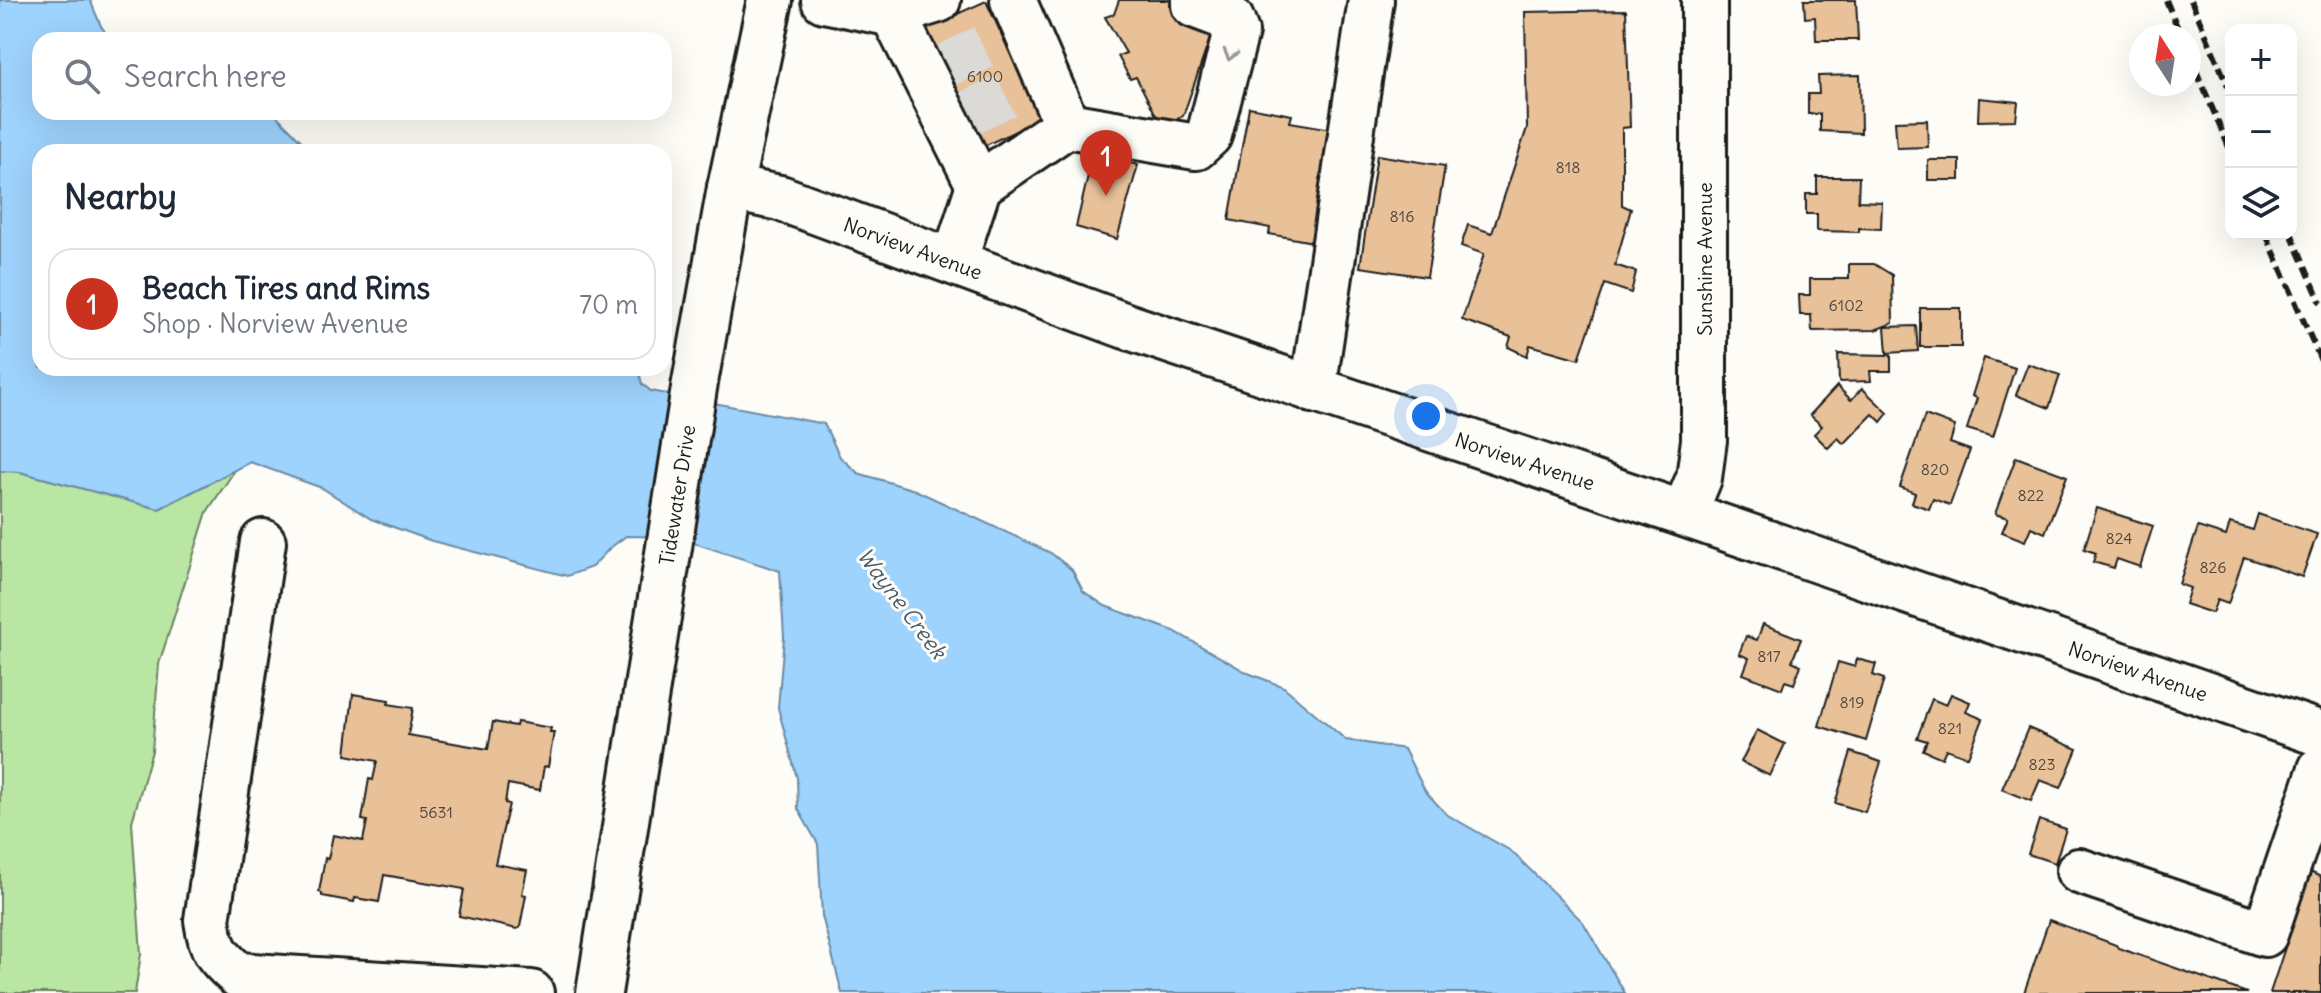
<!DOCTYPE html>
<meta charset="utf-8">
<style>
body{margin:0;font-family:Delius,sans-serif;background:#f6f6f7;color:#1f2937}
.controls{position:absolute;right:24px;top:24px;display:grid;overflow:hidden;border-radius:16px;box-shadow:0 8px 32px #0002}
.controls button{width:72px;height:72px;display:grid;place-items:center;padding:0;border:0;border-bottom:2px solid #e0e1e3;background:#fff;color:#1f2937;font:40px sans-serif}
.compass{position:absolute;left:2129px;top:24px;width:72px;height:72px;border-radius:50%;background:#fff;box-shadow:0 8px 32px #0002;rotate:348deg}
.you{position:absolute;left:1426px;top:416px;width:28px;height:28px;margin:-20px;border:6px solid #fff;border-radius:50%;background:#1a73e8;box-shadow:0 0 0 12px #1a73e833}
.badge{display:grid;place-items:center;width:52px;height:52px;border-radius:50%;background:#c8321e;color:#fff;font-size:26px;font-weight:700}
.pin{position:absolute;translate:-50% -66px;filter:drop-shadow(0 2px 4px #0008)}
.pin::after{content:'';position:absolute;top:42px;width:28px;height:24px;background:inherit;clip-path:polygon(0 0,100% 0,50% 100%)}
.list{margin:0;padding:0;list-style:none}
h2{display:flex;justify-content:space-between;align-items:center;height:104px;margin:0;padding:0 32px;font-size:34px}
h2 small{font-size:26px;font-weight:400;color:#747a83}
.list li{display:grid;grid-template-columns:52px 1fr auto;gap:24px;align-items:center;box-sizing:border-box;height:112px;margin:0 16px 16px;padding:0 16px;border:2px solid #e0e1e3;border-radius:24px}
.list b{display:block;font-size:30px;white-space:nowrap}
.list p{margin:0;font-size:26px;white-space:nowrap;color:#747a83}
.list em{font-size:26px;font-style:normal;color:#747a83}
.icon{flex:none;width:44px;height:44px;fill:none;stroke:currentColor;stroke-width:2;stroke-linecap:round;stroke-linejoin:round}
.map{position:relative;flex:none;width:2321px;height:993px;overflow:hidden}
.search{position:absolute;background:#fff;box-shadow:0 8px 32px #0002;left:32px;top:32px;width:640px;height:88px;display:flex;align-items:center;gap:20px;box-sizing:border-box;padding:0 28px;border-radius:24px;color:#747a83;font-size:30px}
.panel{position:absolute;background:#fff;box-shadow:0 8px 32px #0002;left:32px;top:144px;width:640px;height:232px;border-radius:24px}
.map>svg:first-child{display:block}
.green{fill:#b9e6a3;stroke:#6a8160;stroke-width:2}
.water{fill:#9ed3fd;stroke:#6a8aa3;stroke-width:2}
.building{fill:#e8c198;stroke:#1c1c1c;stroke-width:2}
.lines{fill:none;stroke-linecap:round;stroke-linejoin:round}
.minor-tunnel{stroke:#dbdad6;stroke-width:44;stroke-dasharray:44 22;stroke-linecap:butt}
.minor-casing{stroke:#1c1c1c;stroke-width:50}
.highway-casing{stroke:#1c1c1c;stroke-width:50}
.minor{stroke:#fdfcf7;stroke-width:44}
.highway{stroke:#fdfcf7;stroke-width:44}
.rail{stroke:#1c1c1c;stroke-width:6;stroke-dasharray:12 6;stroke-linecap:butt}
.oneway{stroke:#989794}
.labels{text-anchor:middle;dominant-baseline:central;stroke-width:6;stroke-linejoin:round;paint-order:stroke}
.number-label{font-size:16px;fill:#4f453b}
.street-label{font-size:20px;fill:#1c1c1c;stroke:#fdfcf7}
.water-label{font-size:22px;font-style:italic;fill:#4a5c6b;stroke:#fdfcf7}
</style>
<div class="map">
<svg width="2321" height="993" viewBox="0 0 2321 993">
<rect width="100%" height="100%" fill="#fdfcf7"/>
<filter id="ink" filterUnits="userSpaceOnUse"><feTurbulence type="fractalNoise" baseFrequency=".0125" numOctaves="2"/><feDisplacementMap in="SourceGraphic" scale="16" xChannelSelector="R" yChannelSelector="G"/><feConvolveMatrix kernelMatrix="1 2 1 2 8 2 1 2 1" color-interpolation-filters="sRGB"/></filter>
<g filter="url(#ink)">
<polygon class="green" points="4,470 20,472 159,509 235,470 207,512 159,664 152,751 132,822 141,954 135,993 0,993 0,471"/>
<polygon class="water" points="0,0 90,0 101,26 111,40 40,40 40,112 266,112 275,114 312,152 40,152 40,368 638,368 642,384 651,391 824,424 840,457 858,473 915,490 1051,553 1072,570 1083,591 1105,606 1174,631 1248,673 1284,687 1346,740 1404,749 1425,791 1446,814 1511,851 1583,922 1625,993 842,993 822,916 818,844 798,809 797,778 778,708 784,637 780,571 676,537 626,536 610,548 592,567 567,576 432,541 371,519 322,488 250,462 159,509 20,472 0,471"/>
<g class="building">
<polygon points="1119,0 1193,0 1215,24 1183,116 1167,123 1158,119 1136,77 1130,79 1118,56 1126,53 1105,17 1114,14"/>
<polygon points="1804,0 1856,0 1858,40 1816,40 1815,17 1805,18"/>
<polygon points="986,1 1041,119 982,147 926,28"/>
<polygon points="1626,10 1630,127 1622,128 1622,205 1631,209 1615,265 1636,272 1631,293 1605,284 1579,359 1530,345 1527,356 1508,347 1511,337 1462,320 1484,254 1461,246 1468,225 1492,233 1527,128 1525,12"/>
<polygon points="1860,75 1861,133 1820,131 1820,114 1808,114 1808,94 1819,94 1818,76"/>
<polygon points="1979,98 2018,102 2016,120 1978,121"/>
<polygon points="1249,107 1292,115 1290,122 1332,129 1313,242 1269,234 1270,228 1229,220"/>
<polygon points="1927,120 1928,147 1897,148 1895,121"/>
<polygon points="1093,154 1138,165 1117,239 1076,227"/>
<polygon points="1377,155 1445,166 1427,277 1360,267"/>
<rect x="1928" y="160" width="32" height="20"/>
<polygon points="1817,177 1859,177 1858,201 1882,202 1881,229 1859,228 1859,232 1817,231 1817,214 1806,214 1806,194 1817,194"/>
<polygon points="1849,264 1874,264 1892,275 1893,323 1875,330 1812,331 1811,315 1800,315 1799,295 1810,295 1810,279 1849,279"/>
<rect x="1920" y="308" width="41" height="39"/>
<polygon points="1916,326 1918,351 1887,353 1885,327"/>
<polygon points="1838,354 1891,355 1891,371 1870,371 1871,381 1839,382"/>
<polygon points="1984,358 2015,368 1993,437 1967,429 1977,398 1972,396"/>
<polygon points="2028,364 2060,375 2049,408 2016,395"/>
<polygon points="1837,386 1851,400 1862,388 1888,413 1881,422 1873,414 1844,444 1838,438 1828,448 1814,434 1822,426 1810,415"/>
<polygon points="1925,415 1955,426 1950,443 1970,450 1950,505 1933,499 1929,509 1912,503 1915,493 1900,487"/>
<polygon points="2016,457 2067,476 2045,533 2031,527 2025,541 2002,532 2008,518 1995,514"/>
<polygon points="2097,508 2153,526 2140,567 2117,559 2114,568 2093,562 2096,553 2084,549"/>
<polygon points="2258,514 2317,534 2302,577 2244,557 2228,604 2217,600 2212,613 2185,604 2190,588 2179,584 2198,527 2226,536 2230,523 2253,530"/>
<polygon points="1763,624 1801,639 1792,661 1801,665 1794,684 1785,681 1782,689 1743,674 1749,658 1739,654 1746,636 1757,640"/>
<polygon points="1857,659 1876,664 1873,675 1884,679 1866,741 1819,726 1838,662 1855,667"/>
<polygon points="353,694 389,700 388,704 413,708 408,735 488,749 493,722 516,726 517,722 551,728 550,732 554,732 548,767 544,766 540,790 508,784 505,803 509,804 495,864 527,870 522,894 526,895 520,927 517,929 459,916 464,889 384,875 379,902 355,898 354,902 322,896 322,893 319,892 325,858 328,859 333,835 363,841 367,821 362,820 369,779 373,780 377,761 346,755"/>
<polygon points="1951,694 1970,702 1966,712 1983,719 1968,757 1946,749 1942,758 1923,750 1927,741 1917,738 1932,699 1946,705"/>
<polygon points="2028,728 2077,749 2061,788 2040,780 2031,801 2002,789"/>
<polygon points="1757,730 1785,744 1770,776 1741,762"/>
<polygon points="1851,752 1881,762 1865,812 1835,803"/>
<polygon points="2039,820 2066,829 2055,863 2028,854"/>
<polygon points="2310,872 2321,877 2321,993 2270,993"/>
<polygon points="2049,920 2116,945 2118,948 2247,993 2024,993"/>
</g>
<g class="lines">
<g class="minor-tunnel">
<polyline points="944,67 1003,37"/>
<polyline points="966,114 1025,86"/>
</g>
<g class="minor-casing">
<g id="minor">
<polyline points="824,0 893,14 979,185 954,262"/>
<polyline points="1013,0 1067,125"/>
<polyline points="893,14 938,0"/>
<polyline points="979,185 1067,125 1196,147 1209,135 1236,32 1231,19 1194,5"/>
<polyline points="730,188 780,198 1126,326 1684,514 2321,734"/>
<polyline points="1313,390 1371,0"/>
<polyline points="1684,514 1699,478 1704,440 1704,0"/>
<path d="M263,542L207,920C211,949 216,956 238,975L531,993"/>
<polyline points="2079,871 2265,934 2321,769"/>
</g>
</g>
<g class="highway-casing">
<polyline id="highway" points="599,993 694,388 730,188 770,0"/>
</g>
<use href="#minor" class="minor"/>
<use href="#highway" class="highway"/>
<g class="rail">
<polyline points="2166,0 2181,36"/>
<polyline points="2191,0 2231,93"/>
<polyline points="2189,54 2231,152"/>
<polyline points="2291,233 2321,303"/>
<polyline points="2266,234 2321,361"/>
</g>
</g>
<defs><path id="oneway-chevron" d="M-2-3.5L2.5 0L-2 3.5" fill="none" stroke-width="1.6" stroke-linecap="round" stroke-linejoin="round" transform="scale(2)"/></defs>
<use class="oneway" href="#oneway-chevron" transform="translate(1230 55) rotate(105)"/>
</g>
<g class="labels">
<g class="number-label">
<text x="985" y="76">6100</text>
<text x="1568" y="167">818</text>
<text x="1402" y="216">816</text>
<text x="1846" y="305">6102</text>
<text x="1935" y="469">820</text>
<text x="2031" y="495">822</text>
<text x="2119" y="538">824</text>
<text x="2213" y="567">826</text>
<text x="1769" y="656">817</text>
<text x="1852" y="702">819</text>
<text x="1950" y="728">821</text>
<text x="2042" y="764">823</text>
<text x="436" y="812">5631</text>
</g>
<g class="street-label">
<text transform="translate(913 248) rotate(20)">Norview Avenue</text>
<text transform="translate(1704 259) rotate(-90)">Sunshine Avenue</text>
<text transform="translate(1525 461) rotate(18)">Norview Avenue</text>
<text transform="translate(677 495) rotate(-81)">Tidewater Drive</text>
<text transform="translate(2138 671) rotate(19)">Norview Avenue</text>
</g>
<g class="water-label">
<text transform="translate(902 603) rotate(53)">Wayne Creek</text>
</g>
</g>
</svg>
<div class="controls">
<button>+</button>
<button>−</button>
<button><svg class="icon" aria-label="layers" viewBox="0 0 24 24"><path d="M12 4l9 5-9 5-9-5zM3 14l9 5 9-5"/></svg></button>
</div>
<svg class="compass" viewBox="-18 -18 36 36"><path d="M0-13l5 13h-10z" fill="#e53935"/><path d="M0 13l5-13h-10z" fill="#747a83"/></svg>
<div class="you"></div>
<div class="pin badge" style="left:1106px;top:196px">1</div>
<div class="search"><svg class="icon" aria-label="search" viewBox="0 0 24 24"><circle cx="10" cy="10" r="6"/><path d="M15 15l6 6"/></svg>Search here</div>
<section class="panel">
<h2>Nearby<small></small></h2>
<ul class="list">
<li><span class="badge">1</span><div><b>Beach Tires and Rims</b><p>Shop · Norview Avenue</p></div><em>70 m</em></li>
</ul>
</section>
</div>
